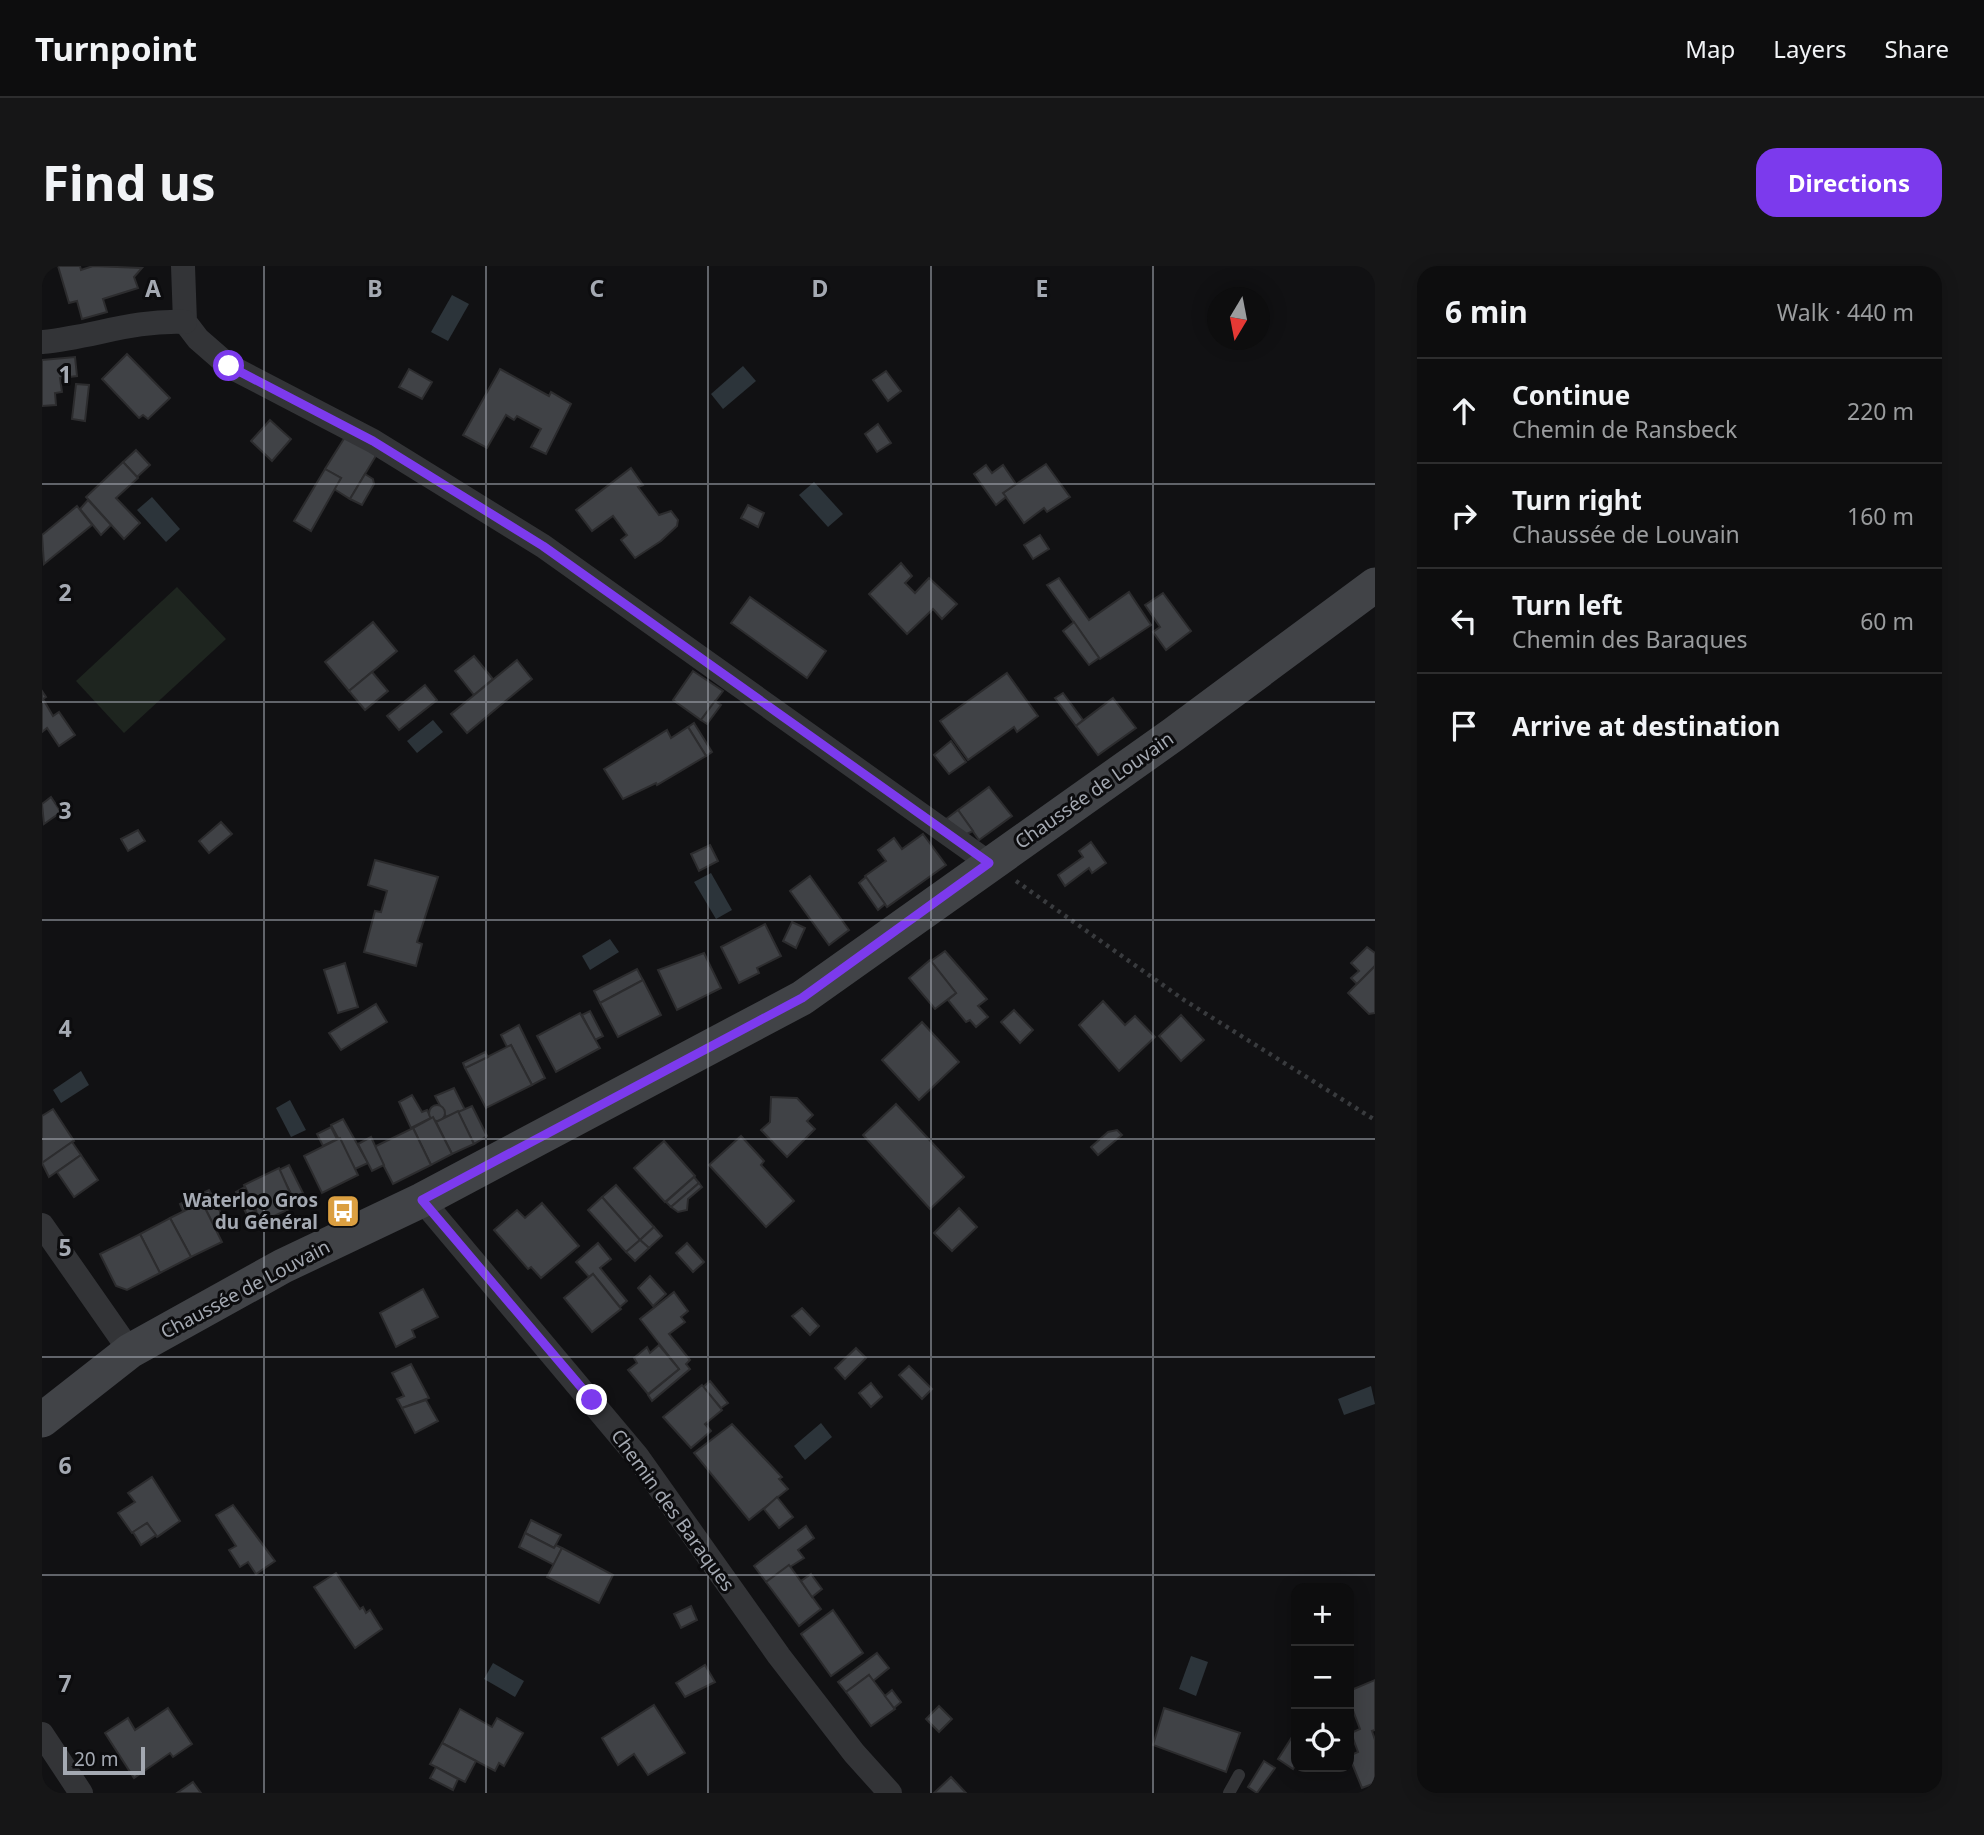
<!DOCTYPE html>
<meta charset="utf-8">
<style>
body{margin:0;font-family:"Noto Sans",sans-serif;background:#161617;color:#f1f3f6}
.controls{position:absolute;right:21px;bottom:21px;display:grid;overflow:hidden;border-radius:14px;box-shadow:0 4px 18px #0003}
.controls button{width:63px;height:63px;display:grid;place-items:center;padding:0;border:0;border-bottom:2px solid #2d2d2e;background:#0d0d0e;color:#f1f3f6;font:35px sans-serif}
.compass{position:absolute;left:1165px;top:21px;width:63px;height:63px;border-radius:50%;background:#0d0d0e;box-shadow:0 4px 18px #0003;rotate:190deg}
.scale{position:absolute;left:21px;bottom:18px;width:82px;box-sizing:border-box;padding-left:7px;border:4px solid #a4a9b2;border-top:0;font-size:19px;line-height:24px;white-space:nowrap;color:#a4a9b2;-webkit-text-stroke:5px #0c0c0e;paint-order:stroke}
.stop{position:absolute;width:21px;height:21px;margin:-16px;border:5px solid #7c3aed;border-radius:50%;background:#fff}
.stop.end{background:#7c3aed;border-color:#fff;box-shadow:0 2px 7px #0008}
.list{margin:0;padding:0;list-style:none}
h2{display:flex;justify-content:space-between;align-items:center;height:91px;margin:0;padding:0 28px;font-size:30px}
h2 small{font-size:23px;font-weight:400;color:#9a9c9e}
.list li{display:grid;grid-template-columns:46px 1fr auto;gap:21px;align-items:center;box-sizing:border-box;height:105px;padding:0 28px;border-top:2px solid #2d2d2e}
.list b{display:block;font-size:26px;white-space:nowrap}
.list p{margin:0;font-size:23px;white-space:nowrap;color:#9a9c9e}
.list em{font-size:23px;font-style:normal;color:#9a9c9e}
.icon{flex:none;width:38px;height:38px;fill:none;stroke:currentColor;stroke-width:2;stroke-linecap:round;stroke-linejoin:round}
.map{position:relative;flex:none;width:1333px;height:1527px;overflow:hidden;border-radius:21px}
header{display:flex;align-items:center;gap:42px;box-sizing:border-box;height:98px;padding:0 35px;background:#0d0d0e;border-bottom:2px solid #2d2d2e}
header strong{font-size:33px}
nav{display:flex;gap:38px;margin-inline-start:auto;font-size:24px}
.intro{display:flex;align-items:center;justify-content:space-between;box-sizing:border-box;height:168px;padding:0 42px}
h1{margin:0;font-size:49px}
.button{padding:18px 32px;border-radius:21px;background:#7c3aed;color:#fff;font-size:24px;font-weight:700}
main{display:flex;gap:42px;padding:0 42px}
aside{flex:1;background:#0d0d0e;border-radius:21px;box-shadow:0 4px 18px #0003}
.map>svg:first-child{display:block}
.green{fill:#1e251f}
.water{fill:#2c343a}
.building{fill:#404246;stroke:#2c2c2e;stroke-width:2}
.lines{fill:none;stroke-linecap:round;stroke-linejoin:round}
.path{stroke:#393b3e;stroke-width:4.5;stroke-dasharray:3.5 5;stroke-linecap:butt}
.lane{stroke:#333437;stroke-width:12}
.street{stroke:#333437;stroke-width:24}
.secondary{stroke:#414347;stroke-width:35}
.route{stroke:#7c3aed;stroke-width:9}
.grid{fill:none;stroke:#a4a9b2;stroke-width:2;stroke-opacity:0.55}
.labels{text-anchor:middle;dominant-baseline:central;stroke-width:6;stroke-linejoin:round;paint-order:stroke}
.street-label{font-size:19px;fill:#a4a9b2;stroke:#0c0c0e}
.poi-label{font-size:19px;font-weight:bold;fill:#a4a9b2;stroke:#0c0c0e;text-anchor:end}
.grid-label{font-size:23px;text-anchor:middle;font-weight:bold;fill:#a4a9b2;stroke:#0c0c0e;stroke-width:6;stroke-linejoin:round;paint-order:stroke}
</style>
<header>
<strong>Turnpoint</strong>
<nav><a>Map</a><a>Layers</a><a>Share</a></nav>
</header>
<div class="intro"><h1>Find us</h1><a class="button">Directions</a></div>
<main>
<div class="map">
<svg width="1333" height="1527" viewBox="0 0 1333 1527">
<rect width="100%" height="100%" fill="#111113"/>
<polygon class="green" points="135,321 184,373 82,467 34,415"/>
<g class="water">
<polygon points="410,29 427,38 406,75 389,66"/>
<polygon points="701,100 714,115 681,143 669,128"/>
<polygon points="772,216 801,248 786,261 757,229"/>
<polygon points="110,231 138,263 124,276 95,244"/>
<polygon points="391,454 401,466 375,487 365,475"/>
<polygon points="669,607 690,644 674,653 652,616"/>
<polygon points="568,673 577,686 548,704 540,690"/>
<polygon points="39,805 47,819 19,837 11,824"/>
<polygon points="248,834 264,864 249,871 234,842"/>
<polygon points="1329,1120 1333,1138 1302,1149 1296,1133"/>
<polygon points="779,1157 790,1171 763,1194 752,1180"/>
<polygon points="1149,1390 1166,1396 1154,1430 1137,1423"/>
<polygon points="451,1397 482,1415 473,1431 442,1413"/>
</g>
<g class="building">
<polygon points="16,0 38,0 39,4 51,0 100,2 92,11 96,22 61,33 65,46 40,53 35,35 27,37"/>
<polygon points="85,88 128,132 106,153 101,149 97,152 60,113"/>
<polygon points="33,91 35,110 18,112 20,126 13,127 14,139 0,140 0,94"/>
<polygon points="367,103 390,116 380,133 357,121"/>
<polygon points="458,103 507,130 509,126 529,138 504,188 489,181 499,163 475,150 472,154 464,149 445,182 421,169"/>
<polygon points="844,105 859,125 846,135 831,114"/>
<polygon points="34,118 47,119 43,155 30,153"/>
<polygon points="228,154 249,173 230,195 209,175"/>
<polygon points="836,158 849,177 835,186 823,168"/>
<polygon points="303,171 335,188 308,233 292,223 299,212 283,203"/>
<polygon points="94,184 108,199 95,211 81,196"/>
<polygon points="81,196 96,212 74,232 98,257 82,273 44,231"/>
<polygon points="1004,198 1028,231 1005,246 1002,242 982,257 961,227"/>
<polygon points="944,199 950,207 961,199 974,218 961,227 964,231 954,239 932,208"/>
<polygon points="589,202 601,219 596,221 617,249 629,245 636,254 635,260 619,275 593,292 579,274 585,269 571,250 550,265 534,244"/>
<polygon points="283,203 299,212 269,265 252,255"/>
<polygon points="323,208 331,213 332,218 320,239 308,233"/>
<polygon points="46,234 69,259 59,269 38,243"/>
<polygon points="706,239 722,247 716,261 699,252"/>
<polygon points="35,240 50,259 2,298 0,269"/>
<polygon points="998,269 1007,283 991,293 982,279"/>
<polygon points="859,297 870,310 863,317 873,327 887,312 915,338 900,353 891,343 865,368 827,328"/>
<polygon points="1017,312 1047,354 1087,326 1109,359 1058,393 1005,319"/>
<polygon points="1121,327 1149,365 1124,384 1111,366 1118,361 1103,339"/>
<polygon points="708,331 784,385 765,412 689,357"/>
<polygon points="331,356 355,385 307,425 283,396"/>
<polygon points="1032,356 1057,392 1047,399 1021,365"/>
<polygon points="432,390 451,413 432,429 413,405"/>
<polygon points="475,394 490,413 425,467 409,448"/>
<polygon points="651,405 681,425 659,454 631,434"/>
<polygon points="330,406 346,425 323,444 307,425"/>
<polygon points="965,407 996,450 975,466 972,461 926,494 898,455"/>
<polygon points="383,419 395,434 357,464 345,450"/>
<polygon points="0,425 4,431 1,433 11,450 17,446 33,469 17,480 5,462 0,466"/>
<polygon points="1021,427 1041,454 1034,460 1013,432"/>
<polygon points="1071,432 1094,462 1056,489 1034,460"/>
<polygon points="673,435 679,439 665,458 659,454"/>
<polygon points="652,457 670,486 664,490 646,461"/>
<polygon points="646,461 664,490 615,519 614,517 581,533 562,503 625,464 629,472"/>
<polygon points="909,475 924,496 907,508 892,489"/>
<polygon points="947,521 970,550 937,574 916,544"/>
<polygon points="9,531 19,546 2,558 0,538"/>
<polygon points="916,544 931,565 923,569 904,553"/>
<polygon points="179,556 190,568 167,587 157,575"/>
<polygon points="96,564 103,575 86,585 79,573"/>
<polygon points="881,568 904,599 845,641 823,610 844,595 836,584 852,572 860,583"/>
<polygon points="1049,576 1064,597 1050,607 1047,602 1023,620 1016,609 1041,591 1037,585"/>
<polygon points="668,579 676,595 657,605 649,588"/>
<polygon points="333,594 396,611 375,676 380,678 374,700 322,686 333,645 339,646 345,625 326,619"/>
<polygon points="768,610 807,664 787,679 748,625"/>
<polygon points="824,611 843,638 836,644 817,617"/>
<polygon points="750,656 763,662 754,682 741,675"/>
<polygon points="723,658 739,690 715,702 717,707 697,717 679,681"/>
<polygon points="1325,681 1333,687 1333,700 1315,718 1309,712 1317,705 1309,697"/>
<polygon points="903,685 945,733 936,740 946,751 934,761 928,754 924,756 906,734 914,727 889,695"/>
<polygon points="662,687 679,722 635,744 616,704"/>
<polygon points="888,694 914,727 893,743 867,712"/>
<polygon points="303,697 316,741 296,747 282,704"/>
<polygon points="1333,700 1333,747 1327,748 1306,727"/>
<polygon points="595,703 601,714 558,737 552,725"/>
<polygon points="601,714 619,749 576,771 558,737"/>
<polygon points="1061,735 1083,759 1093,750 1113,771 1077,805 1037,759"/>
<polygon points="334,738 345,756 299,784 287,767"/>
<polygon points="972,744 991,764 978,777 959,756"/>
<polygon points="548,745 561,770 553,774 540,749"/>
<polygon points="538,747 558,782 514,806 495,770"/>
<polygon points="1139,749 1162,774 1139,795 1117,770"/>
<polygon points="880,756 917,796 877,834 840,794"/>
<polygon points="477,759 503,812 490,819 469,779 465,781 459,769"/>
<polygon points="469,779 490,819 444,842 423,802"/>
<polygon points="443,786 446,791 423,802 421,797"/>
<polygon points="412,822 423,844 404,851 393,830"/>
<polygon points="370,829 380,846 385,844 389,852 369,862 357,836"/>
<polygon points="729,831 755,832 771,849 765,855 773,863 745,891 719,864 728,856"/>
<polygon points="854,838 922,911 888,943 821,869"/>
<circle cx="395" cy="847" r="8"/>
<polygon points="430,840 445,870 432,878 416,846"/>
<polygon points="11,843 32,875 0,897 0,850"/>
<polygon points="416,845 432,878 410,888 394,856"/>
<polygon points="391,851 410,888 389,899 371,862"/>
<polygon points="301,853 326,897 313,903 289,859"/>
<polygon points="289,861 295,873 281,880 275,868"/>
<polygon points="371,862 389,899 351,918 332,881"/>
<polygon points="1075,864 1080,869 1056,889 1049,881 1066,866"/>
<polygon points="699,870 722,895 719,899 752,935 724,961 667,899"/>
<polygon points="329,871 342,899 330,905 316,878"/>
<polygon points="298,872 316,909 280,927 262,890"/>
<polygon points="622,875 653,910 623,936 592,902"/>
<polygon points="30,876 39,889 7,911 0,897"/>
<polygon points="39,889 56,914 32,931 15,906"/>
<polygon points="247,899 263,931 253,936 237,904"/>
<polygon points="237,902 254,940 219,956 202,919"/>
<polygon points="652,911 657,917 629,941 624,936"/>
<polygon points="657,917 660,921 646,933 645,944 636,946 629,941"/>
<polygon points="574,919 612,961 598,974 560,931"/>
<polygon points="203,921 214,944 205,949 194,926"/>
<polygon points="167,924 184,957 173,962 160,936 141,945 138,938"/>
<polygon points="560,931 598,974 584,986 546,944"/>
<polygon points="160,936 180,976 149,991 128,952"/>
<polygon points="500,937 537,980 499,1012 489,1001 486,1003 452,964 475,944 483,952"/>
<polygon points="917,942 935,961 910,985 892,967"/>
<polygon points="128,952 149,991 118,1007 98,968"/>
<polygon points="612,961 620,970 607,982 598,974"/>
<polygon points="98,968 118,1007 85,1024 74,1020 58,988"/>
<polygon points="598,974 607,982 593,995 584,986"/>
<polygon points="556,977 569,993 558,1002 585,1035 578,1041 551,1008 547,1011 534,996"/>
<polygon points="645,977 662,996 651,1006 634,987"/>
<polygon points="551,1008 579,1043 550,1066 522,1032"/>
<polygon points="608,1010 624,1028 611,1040 596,1022"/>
<polygon points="381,1023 396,1051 370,1064 373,1071 354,1081 338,1047"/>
<polygon points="632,1026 646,1045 639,1051 643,1056 627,1068 648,1094 644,1098 648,1103 610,1135 606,1129 637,1103 598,1053"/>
<polygon points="760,1042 777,1060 768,1069 750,1050"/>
<polygon points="617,1079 637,1103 606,1128 586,1104 595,1097 592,1092 605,1081 608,1087"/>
<polygon points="814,1082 824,1092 803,1113 793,1102"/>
<polygon points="369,1098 387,1132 360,1142 355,1133 362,1130 350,1107"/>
<polygon points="867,1100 890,1123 880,1133 857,1109"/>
<polygon points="668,1115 686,1137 679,1142 661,1121"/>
<polygon points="829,1117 840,1131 829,1141 817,1127"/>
<polygon points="660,1119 680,1144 663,1158 669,1165 649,1182 621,1151"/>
<polygon points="384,1134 396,1155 373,1167 360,1142"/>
<polygon points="690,1158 740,1211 737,1213 746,1223 707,1254 652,1187"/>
<polygon points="110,1211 138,1255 115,1271 105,1257 90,1267 76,1247 93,1236 86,1227"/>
<polygon points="735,1231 751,1251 737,1262 722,1243"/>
<polygon points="191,1239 233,1295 214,1308 206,1296 198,1301 187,1284 194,1280 174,1249"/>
<polygon points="489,1254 519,1269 512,1282 483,1267"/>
<polygon points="105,1257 114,1269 99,1279 91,1266"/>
<polygon points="764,1260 772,1272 756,1284 762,1292 724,1316 712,1300"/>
<polygon points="483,1267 512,1282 514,1279 520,1282 512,1299 477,1281"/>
<polygon points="520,1282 571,1309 557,1337 505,1311"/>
<polygon points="747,1299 779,1343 757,1360 724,1316"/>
<polygon points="294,1307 318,1343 321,1341 324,1347 328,1344 340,1363 313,1382 272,1321"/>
<polygon points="769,1308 780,1323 770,1331 759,1315"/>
<polygon points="649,1340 655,1354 639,1362 632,1348"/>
<polygon points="791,1344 821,1387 789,1410 759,1368"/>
<polygon points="835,1387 847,1402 831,1415 827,1409 804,1426 796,1416"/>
<polygon points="663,1399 673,1416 643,1431 634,1417"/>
<polygon points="827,1409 853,1443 829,1460 804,1426"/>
<polygon points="1333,1414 1333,1464 1330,1465 1333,1474 1333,1517 1320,1522 1307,1490 1316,1486 1309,1467 1318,1463 1307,1434 1307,1425"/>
<polygon points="850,1424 859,1436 852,1442 843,1430"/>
<polygon points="612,1439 643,1487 606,1509 592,1488 576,1499 560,1472"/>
<polygon points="897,1440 910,1453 897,1466 884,1453"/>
<polygon points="126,1442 150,1478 131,1491 128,1487 92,1512 63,1467 86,1452 93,1464"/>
<polygon points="1122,1442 1198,1467 1184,1506 1111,1479"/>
<polygon points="418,1443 450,1461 455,1452 481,1467 462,1500 457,1497 453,1505 400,1477"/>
<polygon points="1250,1471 1254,1474 1254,1498 1251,1503 1236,1493"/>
<polygon points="400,1477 434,1495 423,1516 388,1498"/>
<polygon points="1222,1495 1233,1502 1215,1527 1206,1521"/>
<polygon points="394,1501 416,1513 411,1524 388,1512"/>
<polygon points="909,1511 924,1527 892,1527"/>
<polygon points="151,1516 159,1527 135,1527"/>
</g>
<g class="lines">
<polyline class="path" points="974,615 1142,734 1333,854"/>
<polyline class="lane" points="1187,1527 1197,1509"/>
<g class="street">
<polyline points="141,0 143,56 156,73 187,100 331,175 501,280 947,597"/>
<path d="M0,76C52,71 89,54 143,56"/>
<polyline points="380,934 595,1190 737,1390 812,1487 848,1527"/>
<polyline points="0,959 88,1085"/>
<polyline points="0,1468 39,1527"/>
</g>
<polyline class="secondary" points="0,1154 88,1085 241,1000 380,934 760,732 1132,468 1333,319"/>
</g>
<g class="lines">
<polyline class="route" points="187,100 331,175 501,280 947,597 760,732 380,934 550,1134"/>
</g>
<path class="grid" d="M222,0V1527M444,0V1527M666,0V1527M889,0V1527M1111,0V1527M0,218H1333M0,436H1333M0,654H1333M0,873H1333M0,1091H1333M0,1309H1333"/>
<defs>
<g id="bus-square" transform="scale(1.75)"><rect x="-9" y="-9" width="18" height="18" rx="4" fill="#db9f41" stroke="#0c0c0e"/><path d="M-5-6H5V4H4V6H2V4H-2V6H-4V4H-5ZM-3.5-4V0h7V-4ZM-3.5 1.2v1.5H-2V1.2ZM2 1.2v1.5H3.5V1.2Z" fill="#fff"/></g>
</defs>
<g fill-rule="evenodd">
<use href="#bus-square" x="301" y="945"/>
</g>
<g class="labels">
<g class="street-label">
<text transform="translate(1052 524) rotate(-35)">Chaussée de Louvain</text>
<text transform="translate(203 1023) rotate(-28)">Chaussée de Louvain</text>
<text transform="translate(631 1244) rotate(54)">Chemin des Baraques</text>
</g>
<g class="poi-label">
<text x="276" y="934">Waterloo Gros<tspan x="276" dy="22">du Général</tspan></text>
</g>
</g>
<g class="grid-label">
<text x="111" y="31">A</text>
<text x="333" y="31">B</text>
<text x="555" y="31">C</text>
<text x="778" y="31">D</text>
<text x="1000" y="31">E</text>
<text x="23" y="117">1</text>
<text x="23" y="335">2</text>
<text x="23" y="553">3</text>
<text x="23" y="771">4</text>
<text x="23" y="990">5</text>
<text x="23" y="1208">6</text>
<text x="23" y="1426">7</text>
</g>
</svg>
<div class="controls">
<button>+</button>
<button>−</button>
<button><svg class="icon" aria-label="locate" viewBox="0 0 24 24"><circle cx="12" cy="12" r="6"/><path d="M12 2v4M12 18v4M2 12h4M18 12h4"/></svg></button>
</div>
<svg class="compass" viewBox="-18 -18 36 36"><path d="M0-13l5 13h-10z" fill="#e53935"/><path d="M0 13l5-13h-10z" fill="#9a9c9e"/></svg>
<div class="scale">20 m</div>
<div class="stop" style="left:187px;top:100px"></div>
<div class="stop end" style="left:550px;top:1134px"></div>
</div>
<aside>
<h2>6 min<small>Walk · 440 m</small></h2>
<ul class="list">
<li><svg class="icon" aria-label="ahead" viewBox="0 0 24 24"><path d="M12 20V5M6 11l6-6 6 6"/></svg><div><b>Continue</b><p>Chemin de Ransbeck</p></div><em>220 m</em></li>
<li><svg class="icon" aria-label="right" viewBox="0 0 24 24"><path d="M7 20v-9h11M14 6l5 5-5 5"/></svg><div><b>Turn right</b><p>Chaussée de Louvain</p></div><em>160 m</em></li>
<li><svg class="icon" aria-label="left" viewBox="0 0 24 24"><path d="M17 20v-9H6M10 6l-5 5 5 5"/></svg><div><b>Turn left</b><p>Chemin des Baraques</p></div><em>60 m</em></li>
<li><svg class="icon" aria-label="arrive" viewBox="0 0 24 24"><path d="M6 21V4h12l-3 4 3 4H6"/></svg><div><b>Arrive at destination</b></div></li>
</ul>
</aside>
</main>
